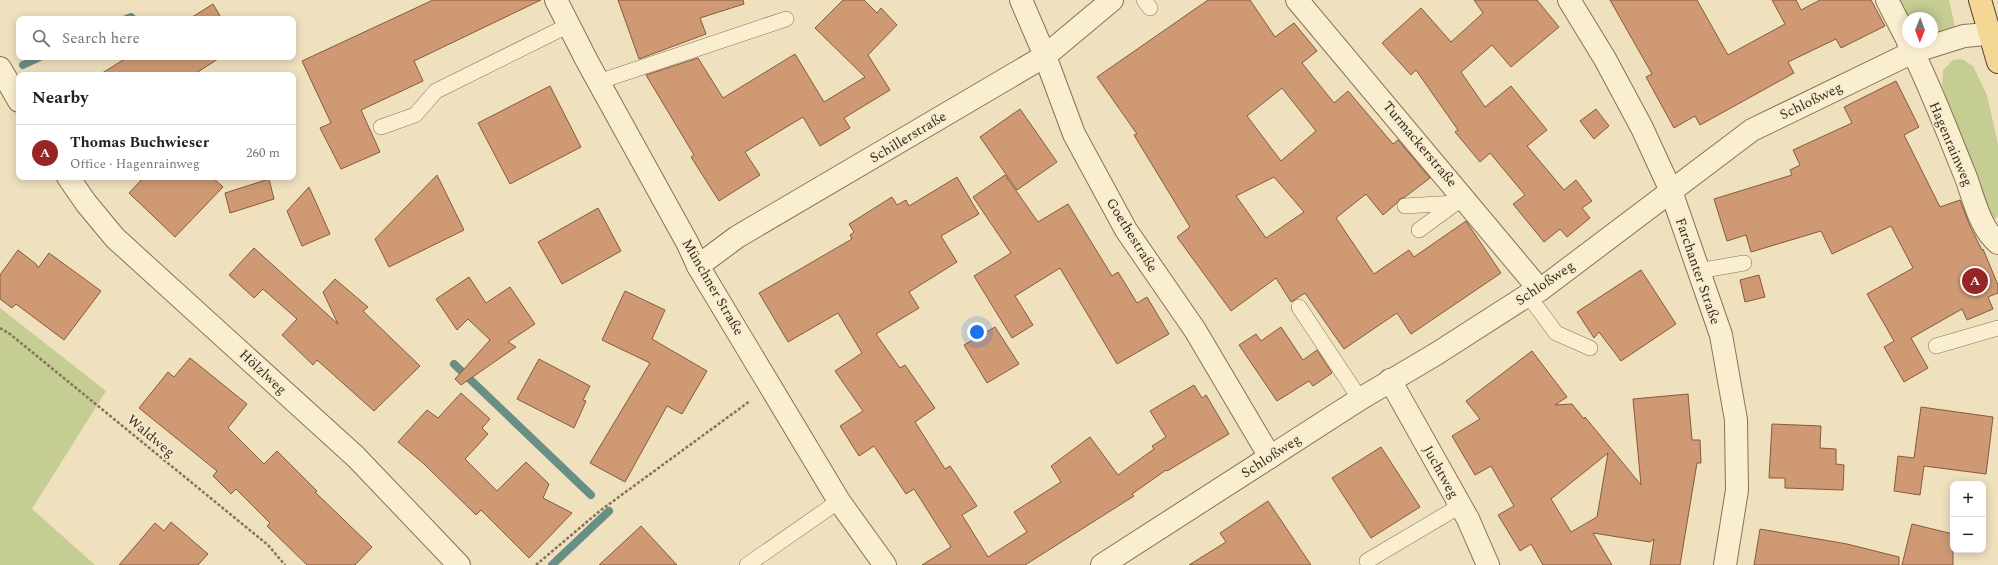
<!DOCTYPE html>
<meta charset="utf-8">
<style>
body{margin:0;font-family:Spectral,serif;background:#f6f6f6;color:#202124}
.controls{position:absolute;right:12px;bottom:12px;display:grid;overflow:hidden;border-radius:8px;box-shadow:0 2px 10px #0003}
.controls button{width:36px;height:36px;display:grid;place-items:center;padding:0;border:0;border-bottom:1px solid #e0e0e0;background:#fff;color:#202124;font:20px sans-serif}
.compass{position:absolute;left:1902px;top:12px;width:36px;height:36px;border-radius:50%;background:#fff;box-shadow:0 2px 10px #0003;rotate:181deg}
.you{position:absolute;left:977px;top:332px;width:14px;height:14px;margin:-10px;border:3px solid #fff;border-radius:50%;background:#1a73e8;box-shadow:0 0 0 6px #1a73e833}
.badge{display:grid;place-items:center;width:26px;height:26px;border-radius:50%;background:#982525;color:#fff;font-size:13px;font-weight:700}
.pin{position:absolute;translate:-50% -50%;border:2px solid #fff;box-shadow:0 1px 4px #0006}
.list{margin:0;padding:0;list-style:none}
h2{display:flex;justify-content:space-between;align-items:center;height:52px;margin:0;padding:0 16px;font-size:17px}
h2 small{font-size:13px;font-weight:400;color:#757577}
.list li{display:grid;grid-template-columns:26px 1fr auto;gap:12px;align-items:center;box-sizing:border-box;height:56px;padding:0 16px;border-top:1px solid #e0e0e0}
.list b{display:block;font-size:15px;white-space:nowrap}
.list p{margin:0;font-size:13px;white-space:nowrap;color:#757577}
.list em{font-size:13px;font-style:normal;color:#757577}
.icon{flex:none;width:22px;height:22px;fill:none;stroke:currentColor;stroke-width:2;stroke-linecap:round;stroke-linejoin:round}
.map{position:relative;flex:none;width:1998px;height:565px;overflow:hidden}
.search{position:absolute;background:#fff;box-shadow:0 2px 10px #0003;left:16px;top:16px;width:280px;height:44px;display:flex;align-items:center;gap:10px;box-sizing:border-box;padding:0 14px;border-radius:8px;color:#757577;font-size:15px}
.panel{position:absolute;background:#fff;box-shadow:0 2px 10px #0003;left:16px;top:72px;width:280px;height:108px;border-radius:8px}
.map>svg:first-child{display:block}
.green{fill:#c6cd92}
.lines{fill:none;stroke-linecap:round;stroke-linejoin:round}
.stream{stroke:#698e85;stroke-width:8}
.building{fill:#ce9973;stroke:#875a3c;fill-rule:evenodd}
.service-casing{stroke:#877157;stroke-width:16}
.minor-casing{stroke:#877157;stroke-width:24}
.primary-casing{stroke:#553f2b;stroke-width:24}
.path{stroke:#877157;stroke-width:2.5;stroke-dasharray:3 2;stroke-linecap:butt}
.service{stroke:#faeed1;stroke-width:15}
.minor{stroke:#faeed1;stroke-width:22}
.primary{stroke:#f4d794;stroke-width:22}
.labels{text-anchor:middle;dominant-baseline:central;stroke-width:3.5;stroke-linejoin:round;paint-order:stroke}
.street-label{font-size:14px;fill:#36291c;stroke:#f6ebce}
</style>
<div class="map">
<svg width="1998" height="565" viewBox="0 0 1998 565">
<rect width="100%" height="100%" fill="#efe1be"/>
<g class="green">
<polygon points="1896,0 1949,0 1955,27 1932,37 1932,18 1908,18"/>
<polygon points="1962,59 1973,66 1987,95 1998,144 1998,216 1991,223 1978,197 1942,85 1943,70 1953,60"/>
<polygon points="0,308 106,391 32,509 95,565 0,565"/>
</g>
<g class="lines">
<g class="stream">
<polyline points="126,19 131,17 133,19"/>
<polyline points="23,65 40,57"/>
<polyline points="454,364 591,495"/>
<polyline points="552,565 609,511"/>
</g>
</g>
<g class="building">
<polygon points="433,0 541,0 414,61 423,81 361,110 380,152 341,169 320,128 331,123 302,61"/>
<polygon points="618,0 743,0 744,4 700,18 706,34 639,59"/>
<polygon points="843,0 864,0 877,13 881,8 897,25 868,55 890,90 844,118 850,128 820,146 803,117 745,152 760,175 719,201 691,157 694,155 646,75 698,58 723,98 795,54 824,102 865,77 815,28"/>
<path d="M1208,0H1250L1275,37L1294,23L1317,51L1302,63L1334,103L1348,91L1393,144L1398,140L1430,178L1405,197L1400,199L1396,204L1383,215L1366,194L1336,218L1374,274L1409,250L1414,257L1466,221L1501,273L1411,334L1397,313L1344,349L1305,293L1291,302L1276,278L1231,311L1177,237L1190,227L1134,135L1137,134L1097,77ZM1282,88L1316,131L1281,161L1247,116ZM1274,177L1304,212L1266,238L1236,196Z"/>
<polygon points="1474,0 1537,0 1559,27 1511,67 1492,45 1461,72 1485,107 1511,86 1547,130 1527,146 1564,190 1576,180 1592,201 1582,208 1590,218 1567,237 1560,229 1544,242 1513,204 1525,195 1490,153 1480,162 1455,132 1458,130 1416,70 1411,75 1382,43 1421,8 1451,42 1483,13"/>
<polygon points="1610,0 1697,0 1728,55 1785,24 1772,0 1796,0 1801,10 1820,0 1871,0 1885,26 1841,48 1836,39 1788,62 1794,73 1700,125 1695,116 1674,128 1646,77 1652,74"/>
<polygon points="213,4 222,19 189,19"/>
<polygon points="128,57 221,57 193,75 99,75"/>
<polygon points="1896,81 1919,127 1904,135 1940,207 1960,200 1970,226 1982,250 1983,249 1998,285 1998,293 1988,297 1993,309 1967,320 1962,309 1911,338 1928,368 1904,382 1884,347 1894,341 1867,294 1913,268 1891,226 1832,254 1821,231 1751,252 1746,235 1727,241 1714,199 1792,175 1790,170 1800,165 1793,150 1852,123 1844,107"/>
<polygon points="550,86 581,147 510,184 478,123"/>
<polygon points="1020,109 1057,162 1017,190 980,137"/>
<polygon points="1596,109 1609,126 1594,139 1580,121"/>
<polygon points="437,175 464,230 389,267 375,239"/>
<polygon points="1005,175 1038,222 1068,204 1112,276 1118,272 1137,303 1147,297 1169,334 1117,364 1060,268 1015,296 1033,325 1012,338 974,276 1011,253 973,197"/>
<polygon points="144,177 212,177 223,187 175,237 129,193"/>
<polygon points="957,177 979,214 941,236 957,262 909,292 919,308 876,334 900,368 905,365 935,408 915,422 945,469 950,466 977,506 962,515 988,557 1027,532 1014,512 1061,482 1051,466 1090,437 1118,475 1154,449 1152,446 1166,437 1150,411 1194,385 1202,398 1206,395 1229,434 1167,471 1166,470 1132,494 1134,496 1025,565 922,565 951,547 914,489 906,494 874,446 859,456 840,426 863,411 835,371 862,353 838,313 788,342 759,293 852,239 850,235 854,232 849,224 892,197 897,205 906,200 909,206"/>
<polygon points="269,179 274,199 230,213 225,193"/>
<polygon points="309,187 330,234 302,246 287,211"/>
<polygon points="598,208 621,251 562,284 538,242"/>
<polygon points="254,248 338,324 323,292 335,279 368,307 363,311 420,366 374,411 317,360 313,365 282,335 297,319 263,289 254,298 229,275"/>
<polygon points="18,250 36,264 38,268 49,253 101,291 64,340 16,304 12,308 0,299 0,275"/>
<polygon points="1641,270 1676,324 1621,361 1599,332 1594,338 1577,312"/>
<polygon points="1759,275 1765,297 1745,302 1740,280"/>
<polygon points="469,277 486,303 510,287 535,324 508,342 516,347 461,385 455,379 490,340 468,319 457,330 436,299"/>
<polygon points="625,291 665,310 652,339 707,371 682,414 667,406 625,482 590,463 650,363 602,340"/>
<polygon points="995,327 1019,364 987,383 964,345"/>
<polygon points="1281,327 1303,360 1317,350 1332,373 1313,386 1309,381 1277,401 1239,345 1256,334 1261,341"/>
<path d="M1532,351L1567,397L1555,405L1572,404L1584,419L1585,417L1641,485L1633,399L1688,394L1692,440H1700L1701,463H1697L1680,565H1650L1654,539L1650,542L1593,533L1612,565H1543L1531,544L1520,551L1498,515L1514,506L1491,466L1475,475L1452,436L1480,419L1466,401ZM1608,453L1597,517L1571,532L1551,499Z"/>
<polygon points="190,358 247,404 228,428 264,464 277,451 317,491 315,492 372,547 355,565 307,565 267,526 270,523 236,489 231,494 213,476 217,471 139,408 168,372 174,377"/>
<polygon points="539,359 590,386 583,400 586,401 574,428 517,399"/>
<polygon points="461,393 490,419 482,428 488,434 465,459 497,491 526,462 549,484 543,498 572,513 529,558 481,510 476,515 424,464 398,442 427,410 438,418"/>
<polygon points="1921,407 1993,417 1986,474 1924,466 1920,495 1894,491 1898,456 1914,458"/>
<polygon points="1772,424 1821,426 1820,448 1836,449 1836,464 1844,465 1843,490 1785,488 1785,478 1769,478"/>
<polygon points="1381,447 1420,507 1371,538 1332,478"/>
<polygon points="1268,501 1311,565 1189,565 1226,542 1220,533"/>
<polygon points="171,522 208,554 198,565 119,565 155,523 164,531"/>
<polygon points="1912,524 1953,534 1953,565 1902,565"/>
<polygon points="641,526 677,565 599,565"/>
<polygon points="1760,529 1847,544 1899,557 1899,565 1754,565"/>
</g>
<g class="lines">
<g class="service-casing">
<g id="service">
<polyline points="1144,0 1150,8"/>
<polyline points="598,82 786,19"/>
<polyline points="381,127 415,115 436,91 569,25"/>
<polyline points="1405,206 1456,203"/>
<polyline points="1419,230 1464,197"/>
<polyline points="1698,271 1744,263"/>
<polyline points="1528,295 1556,333 1590,348"/>
<polyline points="1299,307 1360,399"/>
<polyline points="1936,346 1998,328"/>
<polyline points="1367,561 1460,506"/>
<polyline points="747,565 839,501"/>
</g>
</g>
<g class="minor-casing">
<g id="minor">
<polyline points="556,0 587,61 688,244 698,266 839,501 885,565"/>
<polyline points="1021,0 1045,56 1074,134 1126,230 1195,330 1270,457"/>
<polyline points="1297,0 1540,290"/>
<polyline points="1569,0 1605,59 1642,128 1671,191 1721,335 1736,420 1737,490 1725,565"/>
<polyline points="1887,0 1908,41"/>
<path d="M1908,42C1930,85 1947,131 1965,175C1974,198 1979,227 1998,243"/>
<polyline points="0,68 19,101"/>
<polyline points="68,177 86,203 115,238 356,457 459,565"/>
<polyline points="698,266 737,237 1045,56 1112,0"/>
<polyline points="1390,380 1468,519 1488,565"/>
<polyline points="1102,565 1360,399 1436,354 1528,295 1540,290 1752,130 1913,52 1964,36 1998,33"/>
</g>
</g>
<g class="primary-casing">
<polyline id="primary" points="1980,0 1998,62"/>
</g>
<g class="path">
<polyline points="0,328 10,334 268,545 285,565"/>
<polyline points="536,565 601,510 750,401"/>
</g>
<use href="#service" class="service"/>
<use href="#minor" class="minor"/>
<use href="#primary" class="primary"/>
</g>
<g class="labels">
<g class="street-label">
<text transform="translate(1811 101) rotate(-26)">Schloßweg</text>
<text transform="translate(908 137) rotate(-31)">Schillerstraße</text>
<text transform="translate(1420 144) rotate(50)">Turmackerstraße</text>
<text transform="translate(1951 144) rotate(67)">Hagenrainweg</text>
<text transform="translate(1132 235) rotate(58)">Goethestraße</text>
<text transform="translate(1698 271) rotate(71)">Farchanter Straße</text>
<text transform="translate(1545 283) rotate(-34)">Schloßweg</text>
<text transform="translate(713 287) rotate(60)">Münchner Straße</text>
<text transform="translate(263 372) rotate(43)">Hölzlweg</text>
<text transform="translate(151 436) rotate(40)">Waldweg</text>
<text transform="translate(1271 456) rotate(-33)">Schloßweg</text>
<text transform="translate(1441 472) rotate(61)">Juchtweg</text>
</g>
</g>
</svg>
<div class="controls">
<button>+</button>
<button>−</button>
</div>
<svg class="compass" viewBox="-18 -18 36 36"><path d="M0-13l5 13h-10z" fill="#e53935"/><path d="M0 13l5-13h-10z" fill="#757577"/></svg>
<div class="you"></div>
<div class="pin badge" style="left:1975px;top:281px">A</div>
<div class="search"><svg class="icon" aria-label="search" viewBox="0 0 24 24"><circle cx="10" cy="10" r="6"/><path d="M15 15l6 6"/></svg>Search here</div>
<section class="panel">
<h2>Nearby<small></small></h2>
<ul class="list">
<li><span class="badge">A</span><div><b>Thomas Buchwieser</b><p>Office · Hagenrainweg</p></div><em>260 m</em></li>
</ul>
</section>
</div>
